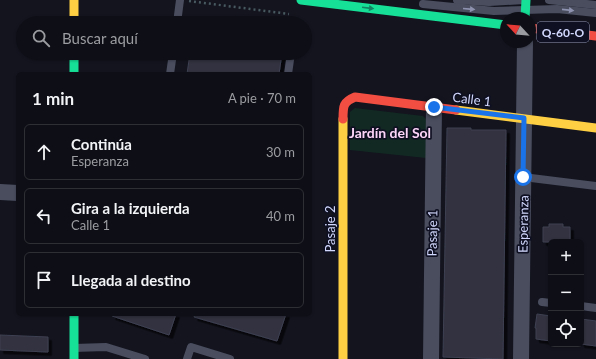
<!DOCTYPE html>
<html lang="es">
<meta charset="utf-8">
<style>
body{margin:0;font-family:Lato,sans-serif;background:#17181f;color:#f1f3f6}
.controls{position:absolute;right:12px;bottom:12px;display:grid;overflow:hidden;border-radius:6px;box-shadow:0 1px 3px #0004}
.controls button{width:36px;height:36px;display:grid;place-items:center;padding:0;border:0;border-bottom:1px solid #2e2f35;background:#0e0f16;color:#f1f3f6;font:20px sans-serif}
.compass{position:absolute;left:500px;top:12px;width:36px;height:36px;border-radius:50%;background:#0e0f16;box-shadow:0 1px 3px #0004;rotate:296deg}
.stop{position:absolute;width:12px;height:12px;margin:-9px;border:3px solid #1a73e8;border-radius:50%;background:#fff}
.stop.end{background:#1a73e8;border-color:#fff;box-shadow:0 1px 4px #0008}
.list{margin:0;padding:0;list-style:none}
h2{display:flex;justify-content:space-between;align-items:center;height:52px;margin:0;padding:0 16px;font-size:17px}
h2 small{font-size:13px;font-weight:400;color:#9b9ca1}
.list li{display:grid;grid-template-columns:26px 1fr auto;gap:12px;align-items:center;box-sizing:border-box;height:56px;margin:0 8px 8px;padding:0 8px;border:1px solid #2e2f35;border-radius:6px}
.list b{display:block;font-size:15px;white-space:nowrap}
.list p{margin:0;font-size:13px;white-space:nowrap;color:#9b9ca1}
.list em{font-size:13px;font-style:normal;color:#9b9ca1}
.icon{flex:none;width:22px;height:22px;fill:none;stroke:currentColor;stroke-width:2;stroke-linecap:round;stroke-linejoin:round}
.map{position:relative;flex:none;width:596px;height:359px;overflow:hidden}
.search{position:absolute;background:#0e0f16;box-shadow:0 1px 3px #0004;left:16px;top:16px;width:296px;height:44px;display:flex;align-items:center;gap:10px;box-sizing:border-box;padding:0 14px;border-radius:22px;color:#9b9ca1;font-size:15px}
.panel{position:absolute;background:#0e0f16;box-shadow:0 1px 3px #0004;left:16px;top:72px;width:296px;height:244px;border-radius:6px}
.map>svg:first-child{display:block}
.green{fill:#122923}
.building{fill:#313240;stroke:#3e4051;filter:url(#shadow)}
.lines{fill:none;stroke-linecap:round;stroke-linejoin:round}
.path{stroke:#48595f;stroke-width:2.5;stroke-dasharray:2 3;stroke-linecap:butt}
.lane{stroke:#494d5e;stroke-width:8}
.street{stroke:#494d5e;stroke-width:16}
.fast{stroke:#16e098;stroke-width:9}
.slow{stroke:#ffcf43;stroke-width:9}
.jam{stroke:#f24e42;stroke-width:9}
.oneway{fill:#138363}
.oneway2{fill:#8e92ae}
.route{stroke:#1a73e8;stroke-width:5}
.labels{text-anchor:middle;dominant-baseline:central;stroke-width:3.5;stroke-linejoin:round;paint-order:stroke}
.shield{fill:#0f1122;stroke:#989cbb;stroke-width:1}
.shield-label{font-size:12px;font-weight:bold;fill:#d2d8fd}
.street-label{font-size:13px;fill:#d2d8fd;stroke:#0f1122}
.neighbourhood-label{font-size:14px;font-weight:bold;fill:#fdd4f9;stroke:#0f1122}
</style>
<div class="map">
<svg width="596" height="359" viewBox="0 0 596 359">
<defs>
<filter id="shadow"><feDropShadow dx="3.5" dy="3.5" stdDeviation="0" flood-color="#0009"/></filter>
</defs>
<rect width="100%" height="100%" fill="#13141e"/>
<polygon class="green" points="355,108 423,116 427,120 426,158 350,150 350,112"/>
<g class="building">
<polygon points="190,53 282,53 279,74 187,74"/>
<polygon points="447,128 471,128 471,130 506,130 503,359 443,357"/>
<polygon points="549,224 563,224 563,227 570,227 570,242 543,242 543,227 549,227"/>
<polygon points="113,314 176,314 169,335 112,316"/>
<polygon points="195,314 286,314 277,341 194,317"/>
<polygon points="537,314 551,316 551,341 536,339 536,328 535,328"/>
<polygon points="581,319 596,321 596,346 581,344"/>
<polygon points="0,335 48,337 48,352 0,350"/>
</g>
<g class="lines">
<polyline class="path" points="189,1 289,14"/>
<g class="lane">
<polyline points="457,0 489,2 524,0"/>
<polyline points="549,0 596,5"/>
<polyline points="423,4 494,11 557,9 596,13"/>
<polyline points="177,23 180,0"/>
<polyline points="170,74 173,53"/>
<polyline points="288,74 291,53"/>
<polyline points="523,177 596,186"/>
<polyline points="542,302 551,303"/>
<polyline points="581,306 596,308"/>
<polyline points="74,348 106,347 145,359"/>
<polyline points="187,359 191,347 230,359"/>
</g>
<g class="street">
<polyline points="0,192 18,193"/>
<polyline points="431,359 434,107"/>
<polyline points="521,359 525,42"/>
</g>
<g class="fast">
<polyline points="301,0 506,25"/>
<polyline points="525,18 526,0"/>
<polyline points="74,53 74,74"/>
<polyline points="74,314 74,359"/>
</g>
<g class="slow">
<polyline points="74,0 74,23"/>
<polyline points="456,110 596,128"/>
<polyline points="343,119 343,359"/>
</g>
<g class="jam">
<polyline points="530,28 596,36"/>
<path d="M343,119C343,106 343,102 355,97L456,110"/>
</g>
</g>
<defs><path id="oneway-solid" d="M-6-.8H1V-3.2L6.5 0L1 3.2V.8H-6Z"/></defs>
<use class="oneway" href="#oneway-solid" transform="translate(368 8) rotate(7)"/>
<g class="oneway2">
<use href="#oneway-solid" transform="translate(469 9) rotate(5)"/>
<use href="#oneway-solid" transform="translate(568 10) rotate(6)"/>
</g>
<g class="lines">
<polyline class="route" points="434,107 524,118 523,177"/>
</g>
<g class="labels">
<rect class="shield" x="537" y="22" width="52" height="20" rx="3"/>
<g class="shield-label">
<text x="563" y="32">Q-60-O</text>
</g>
<g class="street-label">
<text transform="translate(472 99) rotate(7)">Calle 1</text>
<text transform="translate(523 224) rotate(-89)">Esperanza</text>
<text transform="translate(330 229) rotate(-90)">Pasaje 2</text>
<text transform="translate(432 233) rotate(-89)">Pasaje 1</text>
</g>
<g class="neighbourhood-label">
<text x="390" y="132">Jardín del Sol</text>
</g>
</g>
</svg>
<div class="controls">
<button>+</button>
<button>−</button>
<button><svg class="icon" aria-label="locate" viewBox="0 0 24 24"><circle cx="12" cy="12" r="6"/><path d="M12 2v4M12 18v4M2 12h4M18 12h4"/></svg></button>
</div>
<svg class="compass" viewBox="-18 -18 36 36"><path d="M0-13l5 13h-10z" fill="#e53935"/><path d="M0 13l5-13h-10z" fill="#9b9ca1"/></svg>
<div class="stop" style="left:523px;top:177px"></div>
<div class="stop end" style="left:434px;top:107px"></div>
<div class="search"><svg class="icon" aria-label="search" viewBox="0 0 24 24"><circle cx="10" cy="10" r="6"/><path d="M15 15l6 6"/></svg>Buscar aquí</div>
<section class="panel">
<h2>1 min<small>A pie · 70 m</small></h2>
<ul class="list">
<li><svg class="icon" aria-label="ahead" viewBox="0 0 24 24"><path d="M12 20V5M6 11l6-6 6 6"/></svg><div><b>Continúa</b><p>Esperanza</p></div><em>30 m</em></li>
<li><svg class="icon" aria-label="left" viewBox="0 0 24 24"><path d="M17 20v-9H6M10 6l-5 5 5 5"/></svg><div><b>Gira a la izquierda</b><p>Calle 1</p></div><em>40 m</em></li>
<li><svg class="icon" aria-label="arrive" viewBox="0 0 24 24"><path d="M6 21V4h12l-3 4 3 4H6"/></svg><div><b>Llegada al destino</b></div></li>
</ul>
</section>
</div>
